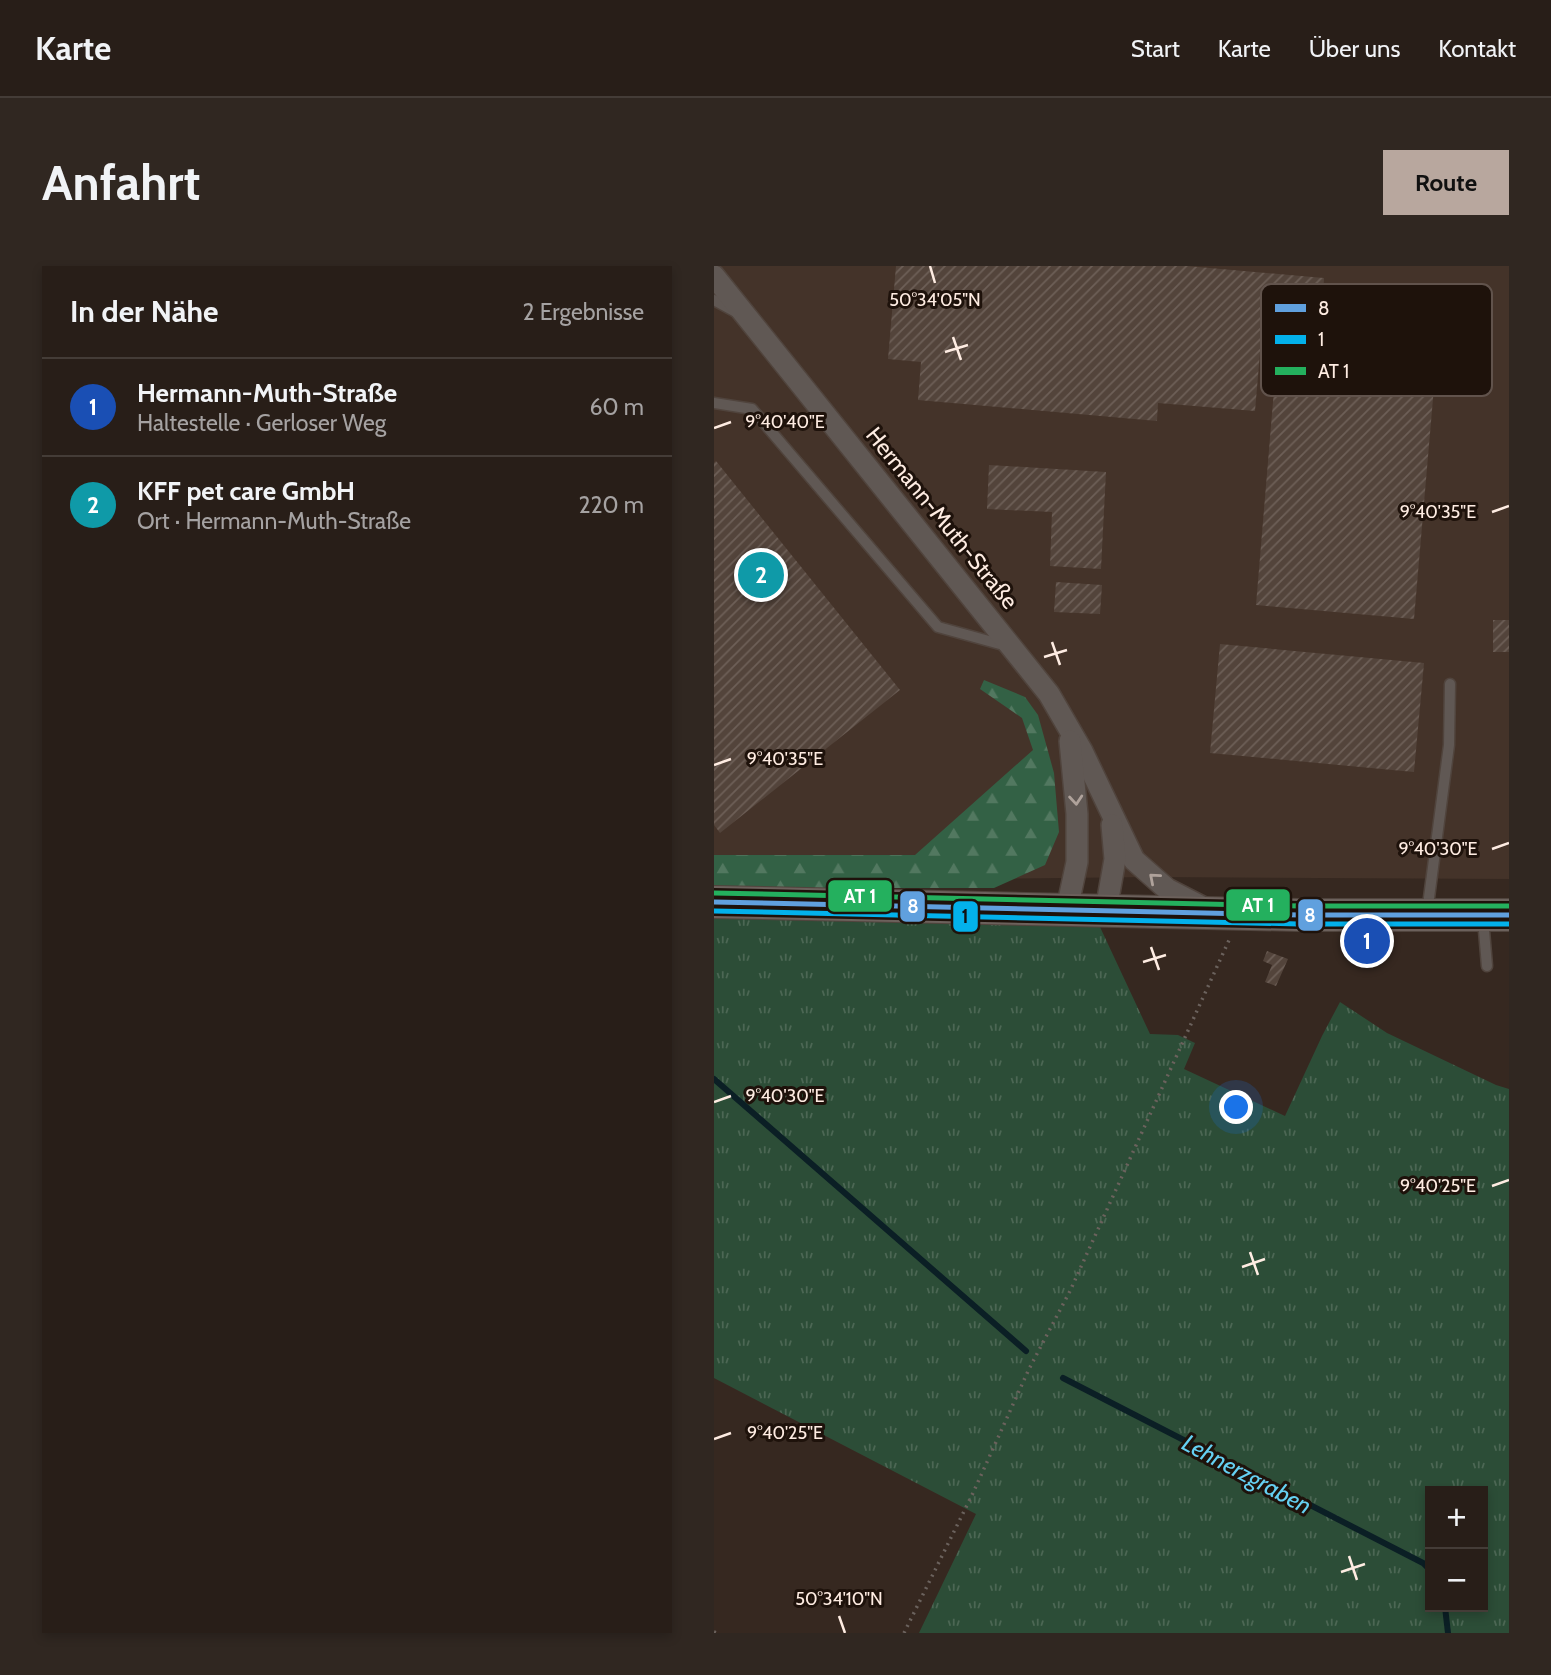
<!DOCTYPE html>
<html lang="de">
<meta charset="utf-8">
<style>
body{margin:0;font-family:Cabin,sans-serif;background:#302721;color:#f1f3f6}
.controls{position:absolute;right:21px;bottom:21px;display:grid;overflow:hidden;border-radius:0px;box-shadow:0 4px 10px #0003}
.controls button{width:63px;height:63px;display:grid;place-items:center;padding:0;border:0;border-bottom:2px solid #443c37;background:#281e18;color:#f1f3f6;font:35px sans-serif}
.you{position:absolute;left:523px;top:842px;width:24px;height:24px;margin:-18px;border:5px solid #fff;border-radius:50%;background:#1a73e8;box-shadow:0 0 0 10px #1a73e833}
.badge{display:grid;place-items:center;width:46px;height:46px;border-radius:50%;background:#b8a79e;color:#fff;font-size:23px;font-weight:700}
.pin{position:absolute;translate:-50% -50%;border:4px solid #fff;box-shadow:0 2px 7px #0006}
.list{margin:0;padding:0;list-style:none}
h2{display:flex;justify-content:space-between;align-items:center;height:91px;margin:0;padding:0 28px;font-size:30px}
h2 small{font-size:23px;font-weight:400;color:#a5a2a2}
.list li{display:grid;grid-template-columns:46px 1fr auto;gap:21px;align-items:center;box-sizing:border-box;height:98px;padding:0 28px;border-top:2px solid #443c37}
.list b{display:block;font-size:26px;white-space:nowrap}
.list p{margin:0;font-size:23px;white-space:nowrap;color:#a5a2a2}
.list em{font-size:23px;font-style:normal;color:#a5a2a2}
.map{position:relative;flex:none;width:795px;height:1367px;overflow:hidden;border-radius:0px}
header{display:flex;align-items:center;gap:42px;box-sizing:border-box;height:98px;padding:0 35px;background:#281e18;border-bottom:2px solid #443c37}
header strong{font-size:33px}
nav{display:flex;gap:38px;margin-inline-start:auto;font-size:24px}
.intro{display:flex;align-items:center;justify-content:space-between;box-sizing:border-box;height:168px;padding:0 42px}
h1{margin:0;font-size:49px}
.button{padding:18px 32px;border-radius:0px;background:#b8a79e;color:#111;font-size:24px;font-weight:700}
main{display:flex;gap:42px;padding:0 42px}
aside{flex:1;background:#281e18;border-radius:0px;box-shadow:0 4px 10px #0003}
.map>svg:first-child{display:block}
.industrial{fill:#443329}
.grass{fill:url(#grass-tufts);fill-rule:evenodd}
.forest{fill:url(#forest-firs)}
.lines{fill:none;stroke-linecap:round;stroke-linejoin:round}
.stream{stroke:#0b1f25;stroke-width:6}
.building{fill:url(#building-hatch)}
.lane-casing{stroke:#50443d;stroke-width:13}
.street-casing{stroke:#50443d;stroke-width:24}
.secondary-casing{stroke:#50443d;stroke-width:34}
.path{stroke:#6b625d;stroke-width:3.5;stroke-dasharray:2 5;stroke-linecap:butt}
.lane{stroke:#605854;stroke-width:10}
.street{stroke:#605854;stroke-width:21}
.secondary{stroke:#6c615c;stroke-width:32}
.bus-1-casing{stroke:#1e120b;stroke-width:10}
.bus-2-casing{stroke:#1e120b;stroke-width:10}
.bus-3-casing{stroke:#1e120b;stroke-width:10}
.bus-1{stroke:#60a0de;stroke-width:5}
.bus-2{stroke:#03b1eb;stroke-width:5}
.bus-3{stroke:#24b05e;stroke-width:5}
.oneway{stroke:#afa29b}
.ticks{fill:none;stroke:#feece2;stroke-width:2.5}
.labels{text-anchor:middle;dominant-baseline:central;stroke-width:6;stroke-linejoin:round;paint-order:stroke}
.street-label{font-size:23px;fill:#feece2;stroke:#1e120b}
.water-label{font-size:24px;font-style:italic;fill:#65d0f2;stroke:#1e120b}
.key{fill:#1e120b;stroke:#61534c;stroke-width:2}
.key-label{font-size:19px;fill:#feece2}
.ticks-label{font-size:18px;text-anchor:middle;fill:#feece2;stroke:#1e120b;stroke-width:6;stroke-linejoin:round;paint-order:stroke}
.line-badge{stroke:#1e120b;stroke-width:2.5}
.badge-label{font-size:19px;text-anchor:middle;font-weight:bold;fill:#fff}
.pale-badge-label{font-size:19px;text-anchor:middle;font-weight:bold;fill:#111}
</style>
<header>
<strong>Karte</strong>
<nav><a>Start</a><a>Karte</a><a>Über uns</a><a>Kontakt</a></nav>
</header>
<div class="intro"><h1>Anfahrt</h1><a class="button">Route</a></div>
<main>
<aside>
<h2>In der Nähe<small>2 Ergebnisse</small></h2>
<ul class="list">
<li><span class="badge" style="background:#1a4fb4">1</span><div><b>Hermann-Muth-Straße</b><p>Haltestelle · Gerloser Weg</p></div><em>60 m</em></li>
<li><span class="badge" style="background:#0f9aa8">2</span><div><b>KFF pet care GmbH</b><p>Ort · Hermann-Muth-Straße</p></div><em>220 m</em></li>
</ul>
</aside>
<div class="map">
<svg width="795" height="1367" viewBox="0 0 795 1367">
<defs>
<pattern id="grass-tufts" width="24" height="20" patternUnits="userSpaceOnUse" patternTransform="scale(1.75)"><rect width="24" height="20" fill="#2c4d37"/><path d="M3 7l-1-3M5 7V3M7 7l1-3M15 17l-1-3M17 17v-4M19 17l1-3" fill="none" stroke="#4c6754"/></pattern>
<pattern id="forest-firs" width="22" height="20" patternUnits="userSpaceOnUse" patternTransform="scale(1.75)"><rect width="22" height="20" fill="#336145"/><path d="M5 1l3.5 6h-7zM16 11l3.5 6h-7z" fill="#527860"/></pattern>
<pattern id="building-hatch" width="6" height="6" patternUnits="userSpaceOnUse" patternTransform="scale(1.75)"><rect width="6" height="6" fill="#53443b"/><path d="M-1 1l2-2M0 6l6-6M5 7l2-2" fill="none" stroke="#6d5f57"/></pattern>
</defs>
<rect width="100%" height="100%" fill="#362820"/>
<polygon class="industrial" points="0,0 795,0 795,613 439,611 0,616"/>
<path class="grass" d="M0,651L386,661L436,768L464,769L481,777L470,803L571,850L608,770L626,736L673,767L782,819L795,823V1367H205L262,1248L0,1112ZM716,1225H769V1341H716Z"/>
<polygon class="forest" points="270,414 311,431 324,449 340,507 345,566 331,599 280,622 0,622 0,589 201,589 319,484 308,452 266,423"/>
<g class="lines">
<g class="stream">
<polyline points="0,813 312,1085"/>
<polyline points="349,1112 709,1297 716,1304"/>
<polyline points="731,1341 734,1367"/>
</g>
</g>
<g class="building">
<polygon points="182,0 473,0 610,12 609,30 727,40 700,353 542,339 563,88 546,87 541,145 444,137 443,155 204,134 207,96 174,93"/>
<polygon points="2,195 186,424 6,567 0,559 0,197"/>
<polygon points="275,199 392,206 387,303 336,300 338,246 273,243"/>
<polygon points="342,316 388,319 386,348 340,346"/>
<rect x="779" y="354" width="16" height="32"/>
<polygon points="506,378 710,397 700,506 496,487"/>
<polygon points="553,685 574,693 562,720 551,716 558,699 549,695"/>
</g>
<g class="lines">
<g class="lane-casing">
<g id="lane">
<polyline points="0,34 22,46"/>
<polyline points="0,137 38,143 224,361 293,380"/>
<polyline points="713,647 735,479 736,418"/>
<polyline points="769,653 773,700"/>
</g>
</g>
<g class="street-casing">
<g id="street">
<polyline points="0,10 335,428 368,485 420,594 453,623 492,643"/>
<polyline points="353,643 363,596 363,548 356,475"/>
<polyline points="392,644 401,593 398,559"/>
</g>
</g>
<g class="secondary-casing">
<polyline id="secondary" points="0,636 585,649 795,649"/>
</g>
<g class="path">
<polyline points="0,1366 3,1367"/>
<polyline points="190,1367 259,1227 315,1103 356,1025 516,672"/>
</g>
<use href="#lane" class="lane"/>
<use href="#street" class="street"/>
<use href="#secondary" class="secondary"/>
<g class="bus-1-casing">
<polyline id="bus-1" points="0,636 585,649 795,649"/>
</g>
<g class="bus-2-casing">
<polyline id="bus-2" points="0,645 585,658 795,658"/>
</g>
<g class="bus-3-casing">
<polyline id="bus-3" points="0,627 585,640 795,640"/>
</g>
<use href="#bus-1" class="bus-1"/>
<use href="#bus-2" class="bus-2"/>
<use href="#bus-3" class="bus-3"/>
</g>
<defs><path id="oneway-chevron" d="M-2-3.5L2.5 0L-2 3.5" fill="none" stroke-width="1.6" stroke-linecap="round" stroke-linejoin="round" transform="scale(1.75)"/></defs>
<g class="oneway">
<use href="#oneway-chevron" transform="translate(362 534) rotate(85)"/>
<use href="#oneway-chevron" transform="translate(440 612) rotate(-139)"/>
</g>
<path class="ticks" d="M216,0L221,17M239,71L247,94M231,86L254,79M0,162L17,156M778,246L795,240M338,376L346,399M330,391L353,384M0,499L17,493M778,583L795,577M437,681L445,704M429,696L452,689M0,836L17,830M778,920L795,914M536,986L544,1009M528,1001L551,993M0,1173L17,1167M635,1290L643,1314M627,1306L651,1298M125,1350L131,1367"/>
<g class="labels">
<g class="street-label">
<text transform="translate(228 252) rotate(51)">Hermann-Muth-Straße</text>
</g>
<g class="water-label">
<text transform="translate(533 1208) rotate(28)">Lehnerzgraben</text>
</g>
</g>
<rect x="547" y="18" width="231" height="112" rx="10" class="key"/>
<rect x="561" y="38" width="31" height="8" fill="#60a0de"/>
<rect x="561" y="69" width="31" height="9" fill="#03b1eb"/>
<rect x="561" y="101" width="31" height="8" fill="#24b05e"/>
<g class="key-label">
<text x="604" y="49">8</text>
<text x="604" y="80">1</text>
<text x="604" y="112">AT 1</text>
</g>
<g class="ticks-label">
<text x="221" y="40">50°34'05"N</text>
<text x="71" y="162">9°40'40"E</text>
<text x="724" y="252">9°40'35"E</text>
<text x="71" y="499">9°40'35"E</text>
<text x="724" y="589">9°40'30"E</text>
<text x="71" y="836">9°40'30"E</text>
<text x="724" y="926">9°40'25"E</text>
<text x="71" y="1173">9°40'25"E</text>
<text x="125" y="1339">50°34'10"N</text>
</g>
<g class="line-badge">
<rect x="113" y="613" width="66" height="34" rx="7" fill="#24b05e"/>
<rect x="511" y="622" width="66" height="34" rx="7" fill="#24b05e"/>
<rect x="185" y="624" width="27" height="33" rx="7" fill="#60a0de"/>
<rect x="583" y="632" width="27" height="34" rx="7" fill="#60a0de"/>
<rect x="238" y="634" width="27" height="33" rx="7" fill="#03b1eb"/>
</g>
<g class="badge-label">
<text x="146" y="637">AT 1</text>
<text x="544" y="646">AT 1</text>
<text x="199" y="647">8</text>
<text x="596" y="656">8</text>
</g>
<g class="pale-badge-label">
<text x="251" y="657">1</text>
</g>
</svg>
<div class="controls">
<button>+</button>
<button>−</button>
</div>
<div class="you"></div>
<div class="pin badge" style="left:653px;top:675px;background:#1a4fb4">1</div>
<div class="pin badge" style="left:47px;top:309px;background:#0f9aa8">2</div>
</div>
</main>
